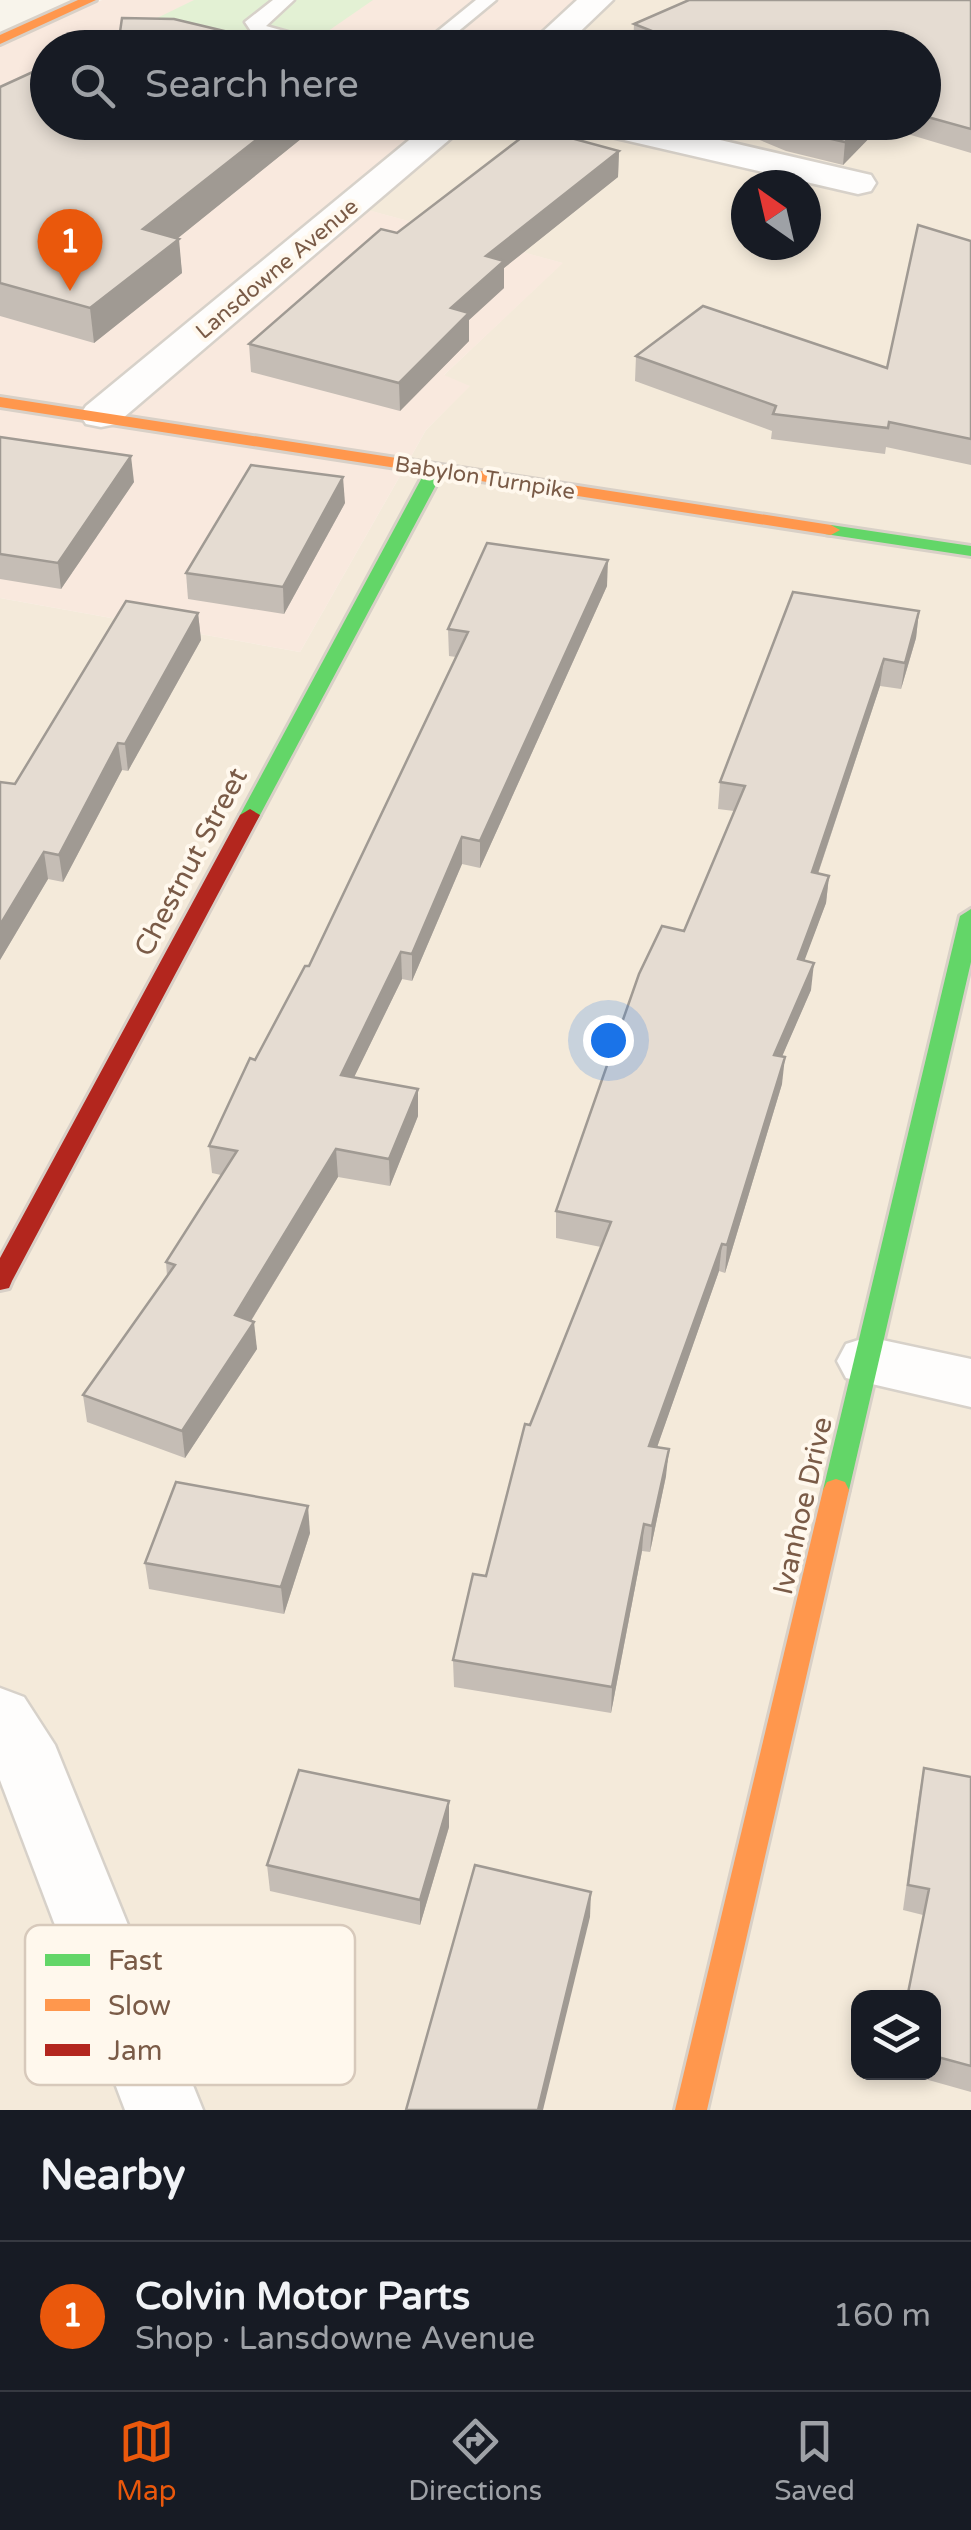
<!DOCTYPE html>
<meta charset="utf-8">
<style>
body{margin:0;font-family:"Varela Round",sans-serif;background:#242831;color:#f1f3f6}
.controls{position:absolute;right:30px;bottom:30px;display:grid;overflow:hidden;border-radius:20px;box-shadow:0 5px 15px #0003}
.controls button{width:90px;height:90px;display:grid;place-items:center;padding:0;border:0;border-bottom:2px solid #363941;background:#171b24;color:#f1f3f6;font:50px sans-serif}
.compass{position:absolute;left:731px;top:170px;width:90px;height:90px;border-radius:50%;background:#171b24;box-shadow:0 5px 15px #0003;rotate:326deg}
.you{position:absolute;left:608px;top:1040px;width:35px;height:35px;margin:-25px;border:8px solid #fff;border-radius:50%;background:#1a73e8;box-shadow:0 0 0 15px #1a73e833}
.badge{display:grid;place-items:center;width:65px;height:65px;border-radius:50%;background:#ea580c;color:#fff;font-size:32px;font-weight:700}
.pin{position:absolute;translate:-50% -82px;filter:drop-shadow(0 2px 5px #0008)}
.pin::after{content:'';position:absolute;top:52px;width:35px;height:30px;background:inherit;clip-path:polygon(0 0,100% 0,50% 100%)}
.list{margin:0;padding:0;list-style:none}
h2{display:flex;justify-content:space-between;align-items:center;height:130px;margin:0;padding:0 40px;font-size:42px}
h2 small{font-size:32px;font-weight:400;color:#9ea1a6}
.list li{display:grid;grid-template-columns:65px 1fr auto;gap:30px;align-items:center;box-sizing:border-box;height:150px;padding:0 40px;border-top:2px solid #363941}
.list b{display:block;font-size:38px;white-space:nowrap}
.list p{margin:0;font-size:32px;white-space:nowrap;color:#9ea1a6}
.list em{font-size:32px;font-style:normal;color:#9ea1a6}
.icon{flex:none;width:55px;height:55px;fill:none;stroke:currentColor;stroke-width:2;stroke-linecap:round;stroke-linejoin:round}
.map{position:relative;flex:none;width:971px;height:2110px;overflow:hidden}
.search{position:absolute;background:#171b24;box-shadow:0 5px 15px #0003;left:30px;right:30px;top:30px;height:110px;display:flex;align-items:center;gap:25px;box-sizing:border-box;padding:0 35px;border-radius:55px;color:#9ea1a6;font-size:38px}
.sheet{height:280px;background:#171b24}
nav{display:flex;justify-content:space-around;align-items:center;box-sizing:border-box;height:140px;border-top:2px solid #363941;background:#171b24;font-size:28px;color:#9ea1a6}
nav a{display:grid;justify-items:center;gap:5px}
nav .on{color:#ea580c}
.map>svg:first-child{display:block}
.residential{fill:#f4eada;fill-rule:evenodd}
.commercial{fill:#f9e9de}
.green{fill:#e3f1d4}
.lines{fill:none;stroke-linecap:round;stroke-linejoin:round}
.lane-casing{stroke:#d7d1c9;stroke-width:5}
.street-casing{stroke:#d7d1c9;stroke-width:5}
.fast-casing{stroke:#d8d0c7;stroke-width:6}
.slow-casing{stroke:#d8d0c7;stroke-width:6}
.jam-casing{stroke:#d8d0c7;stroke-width:6}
.lane{fill:#fefdfc;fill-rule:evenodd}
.street{fill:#fefdfc;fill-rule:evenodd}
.fast{fill:#63d668;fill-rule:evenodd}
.slow{fill:#ff974d;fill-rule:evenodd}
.jam{fill:#b3261e;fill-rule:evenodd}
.wall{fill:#c5bdb5}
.shaded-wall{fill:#a09a93}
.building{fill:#e5dcd2;stroke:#a09a93;stroke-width:2.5}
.labels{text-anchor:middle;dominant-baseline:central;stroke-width:8;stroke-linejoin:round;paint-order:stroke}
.far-street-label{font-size:22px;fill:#7a5b47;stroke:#fff8ed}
.street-label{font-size:28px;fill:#7a5b47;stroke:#fff8ed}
.key{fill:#fff8ed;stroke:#d7c9bb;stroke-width:2.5}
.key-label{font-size:28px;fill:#7a5b47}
</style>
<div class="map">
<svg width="971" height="2110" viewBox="0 0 971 2110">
<rect width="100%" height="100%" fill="#f8f4eb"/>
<path class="residential" d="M604,0H971V2110H0V598L300,652L426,430L469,386L443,376L562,263L356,207L457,123L924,122V48L547,47ZM746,185H806V245H746ZM858,1998H934V2072H858Z"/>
<polygon class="commercial" points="102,0 604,0 547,47 48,48 48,122 457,123 357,207 563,263 444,375 470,386 426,430 300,652 0,598 0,46"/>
<polygon class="green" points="194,0 373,0 305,47 281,47 155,19"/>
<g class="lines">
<g class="lane-casing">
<g id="lane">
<polygon points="273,0 294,0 266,26 345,48 310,48 253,34 245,22"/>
<polygon points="476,0 496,0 438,48 417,48"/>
</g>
</g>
<g class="street-casing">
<g id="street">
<polygon points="577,0 613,0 563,48 525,48"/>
<polygon points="431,122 470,122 116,424 101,427 86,424 80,415 86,406"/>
<polygon points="577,122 643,122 871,175 876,183 871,191 858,194 581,130"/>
<polygon points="868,1337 971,1359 971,1407 846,1378 837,1361 846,1344"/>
<polygon points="0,1688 24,1697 55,1745 203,2110 125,2110 0,1780"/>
</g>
</g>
<g class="fast-casing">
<g id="fast">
<polygon points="435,465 444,470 260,815 257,820 243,820 240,815 426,470"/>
<polygon points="831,525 971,546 971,556 825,534 822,530"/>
<polygon points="971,909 971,962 849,1490 845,1498 836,1501 827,1498 823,1490 960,916"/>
</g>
</g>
<g class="slow-casing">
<g id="slow">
<polygon points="78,0 96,0 0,44 0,35"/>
<polygon points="0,397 831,525 840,530 831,535 0,407"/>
<polygon points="836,1479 845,1482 849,1490 707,2110 675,2110 823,1490 827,1482"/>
</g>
</g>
<g class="jam-casing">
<polygon id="jam" points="250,809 260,815 12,1281 9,1288 0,1290 0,1258 240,815"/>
</g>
<use href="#lane" class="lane"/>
<use href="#street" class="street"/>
<use href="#fast" class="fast"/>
<use href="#slow" class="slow"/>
<use href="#jam" class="jam"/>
</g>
<g class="wall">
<polygon points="971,0 971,153 881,126 843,165 786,151 717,122 924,122 924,48 637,48 633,46 634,24"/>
<polygon points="0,87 48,122 322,122 178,238 182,273 94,343 0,316"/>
<polygon points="619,151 618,177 504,268 504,288 469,320 469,341 400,411 251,372 249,344 397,233"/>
<polygon points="971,241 971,465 886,447 885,454 771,439 772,431 635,381 636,356 887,368"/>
<polygon points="0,437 134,482 61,589 0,579"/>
<polygon points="345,503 284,614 188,599 186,573"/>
<polygon points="607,586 480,868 462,864 412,981 402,979 354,1077 418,1116 390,1186 338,1177 251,1321 257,1349 185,1458 87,1422 83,1395 167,1276 166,1262 221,1175 212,1173 209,1146 255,1060 309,966 456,657 449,656 448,629"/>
<polygon points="919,611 916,638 901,689 880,686 818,874 829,876 826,903 804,960 811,990 782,1056 782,1084 725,1273 719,1271 657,1447 666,1476 650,1552 642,1551 611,1713 454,1687 453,1660 486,1576 530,1425 601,1247 556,1238 556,1211 684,931 734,811 718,809 720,782"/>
<polygon points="198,613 201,640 128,771 122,770 63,882 48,879 0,960 0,782 15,784"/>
<polygon points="310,1533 284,1614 149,1589 145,1563"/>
<polygon points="924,1768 971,1777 971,2092 900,2072 934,2072 934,1998 923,1915 903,1910 919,1794"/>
<polygon points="449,1827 420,1925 270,1891 267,1865"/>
</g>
<g class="shaded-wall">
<polygon points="279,122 322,122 147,263 143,229"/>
<polygon points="864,122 881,122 881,126 843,165 845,142"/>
<polygon points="619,151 618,177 504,268 504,288 469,320 469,341 400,411 399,383 486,256"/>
<polygon points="179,239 182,273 94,343 90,308"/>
<polygon points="131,456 134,482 61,589 58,563"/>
<polygon points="343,477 345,503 284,614 283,587"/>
<polygon points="608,560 607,586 480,868 480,841"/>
<polygon points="919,611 916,638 901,689 905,663"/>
<polygon points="198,613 201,640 128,771 125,744"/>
<polygon points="884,659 880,686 809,900 812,872"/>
<polygon points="118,743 122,770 63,882 59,855"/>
<polygon points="462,837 462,864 412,981 412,954"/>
<polygon points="44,852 48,879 0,960 0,925"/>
<polygon points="829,876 826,903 795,986 798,959"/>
<polygon points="401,952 402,979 342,1102 341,1075"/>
<polygon points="814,963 811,990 771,1082 774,1055"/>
<polygon points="785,1057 782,1084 725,1273 727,1245"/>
<polygon points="418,1089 418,1116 390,1186 389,1159"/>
<polygon points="336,1149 338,1177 238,1342 235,1315"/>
<polygon points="722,1244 719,1271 648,1473 649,1446"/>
<polygon points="254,1322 257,1349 185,1458 182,1431"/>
<polygon points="669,1449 666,1476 650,1552 652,1526"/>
<polygon points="308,1506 310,1533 284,1614 281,1587"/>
<polygon points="644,1524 642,1551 611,1713 612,1687"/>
<polygon points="449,1801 449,1827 420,1925 420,1900"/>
<polygon points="591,1892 590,1917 543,2110 538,2110"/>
</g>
<g class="building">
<polygon points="689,0 971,0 971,129 924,116 924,48 649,48 670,38 634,24"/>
<polygon points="122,18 174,19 295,48 85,48 120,32"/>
<polygon points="48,65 48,122 279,122 143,229 179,239 90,308 0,283 0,87"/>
<polygon points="773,122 864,122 845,142 788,129"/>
<polygon points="534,128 619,151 486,256 504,261 451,308 469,313 399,383 249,344 381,229 397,233"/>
<polygon points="918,225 971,241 971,439 889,422 888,428 773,414 776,406 636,356 703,306 887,368"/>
<polygon points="0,437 131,456 58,563 0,554"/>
<polygon points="251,465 343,477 283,587 186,573"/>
<polygon points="487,543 608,560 480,841 462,837 412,954 401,952 341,1075 418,1089 389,1159 336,1149 235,1315 254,1322 182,1431 83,1395 175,1265 166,1262 237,1151 209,1146 250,1058 255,1060 305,966 309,966 468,632 448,629"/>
<polygon points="793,592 919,611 905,663 884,659 812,872 829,876 798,959 814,963 774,1055 785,1057 727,1245 722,1244 649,1446 669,1449 652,1526 644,1524 612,1687 453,1660 473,1574 486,1576 525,1424 530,1425 611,1222 556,1211 639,974 662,926 684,931 745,786 720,782"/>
<polygon points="126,601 198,613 125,744 118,743 59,855 44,852 0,925 0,782 15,784"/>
<polygon points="176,1482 308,1506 281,1587 145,1563"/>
<polygon points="924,1768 971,1777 971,2066 934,2056 934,1998 907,1998 929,1889 908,1885"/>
<polygon points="299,1770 449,1801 420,1900 267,1865"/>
<polygon points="475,1865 591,1892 538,2110 406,2110"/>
</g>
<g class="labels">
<g class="far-street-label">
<text transform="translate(277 269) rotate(-40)">Lansdowne Avenue</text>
<text transform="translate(485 478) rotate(9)">Babylon Turnpike</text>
</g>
<g class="street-label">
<text transform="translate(191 862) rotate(-62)">Chestnut Street</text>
<text transform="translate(803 1506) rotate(-77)">Ivanhoe Drive</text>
</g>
</g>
<rect x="25" y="1925" width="330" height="160" rx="15" class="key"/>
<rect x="45" y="1954" width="45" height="12" fill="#63d668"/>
<rect x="45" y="1999" width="45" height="12" fill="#ff974d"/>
<rect x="45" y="2044" width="45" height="12" fill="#b3261e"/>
<g class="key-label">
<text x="108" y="1970">Fast</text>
<text x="108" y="2015">Slow</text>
<text x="108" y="2060">Jam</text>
</g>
</svg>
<div class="controls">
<button><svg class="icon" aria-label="layers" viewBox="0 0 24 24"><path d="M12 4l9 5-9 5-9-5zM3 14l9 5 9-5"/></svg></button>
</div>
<svg class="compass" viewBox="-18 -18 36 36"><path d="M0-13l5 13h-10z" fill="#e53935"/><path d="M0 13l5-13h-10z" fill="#9ea1a6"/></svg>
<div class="you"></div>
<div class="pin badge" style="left:70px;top:291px">1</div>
<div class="search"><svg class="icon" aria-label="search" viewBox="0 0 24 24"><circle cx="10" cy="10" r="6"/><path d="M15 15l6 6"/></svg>Search here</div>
</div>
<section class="sheet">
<h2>Nearby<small></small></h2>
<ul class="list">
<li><span class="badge">1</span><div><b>Colvin Motor Parts</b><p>Shop · Lansdowne Avenue</p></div><em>160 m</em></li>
</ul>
</section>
<nav>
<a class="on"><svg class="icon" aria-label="map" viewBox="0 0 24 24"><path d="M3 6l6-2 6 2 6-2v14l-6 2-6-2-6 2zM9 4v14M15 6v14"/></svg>Map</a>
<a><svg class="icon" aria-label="directions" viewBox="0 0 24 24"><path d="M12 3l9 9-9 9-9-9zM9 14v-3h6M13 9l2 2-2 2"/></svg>Directions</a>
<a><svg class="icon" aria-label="saved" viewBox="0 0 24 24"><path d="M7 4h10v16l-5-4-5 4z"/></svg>Saved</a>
</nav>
